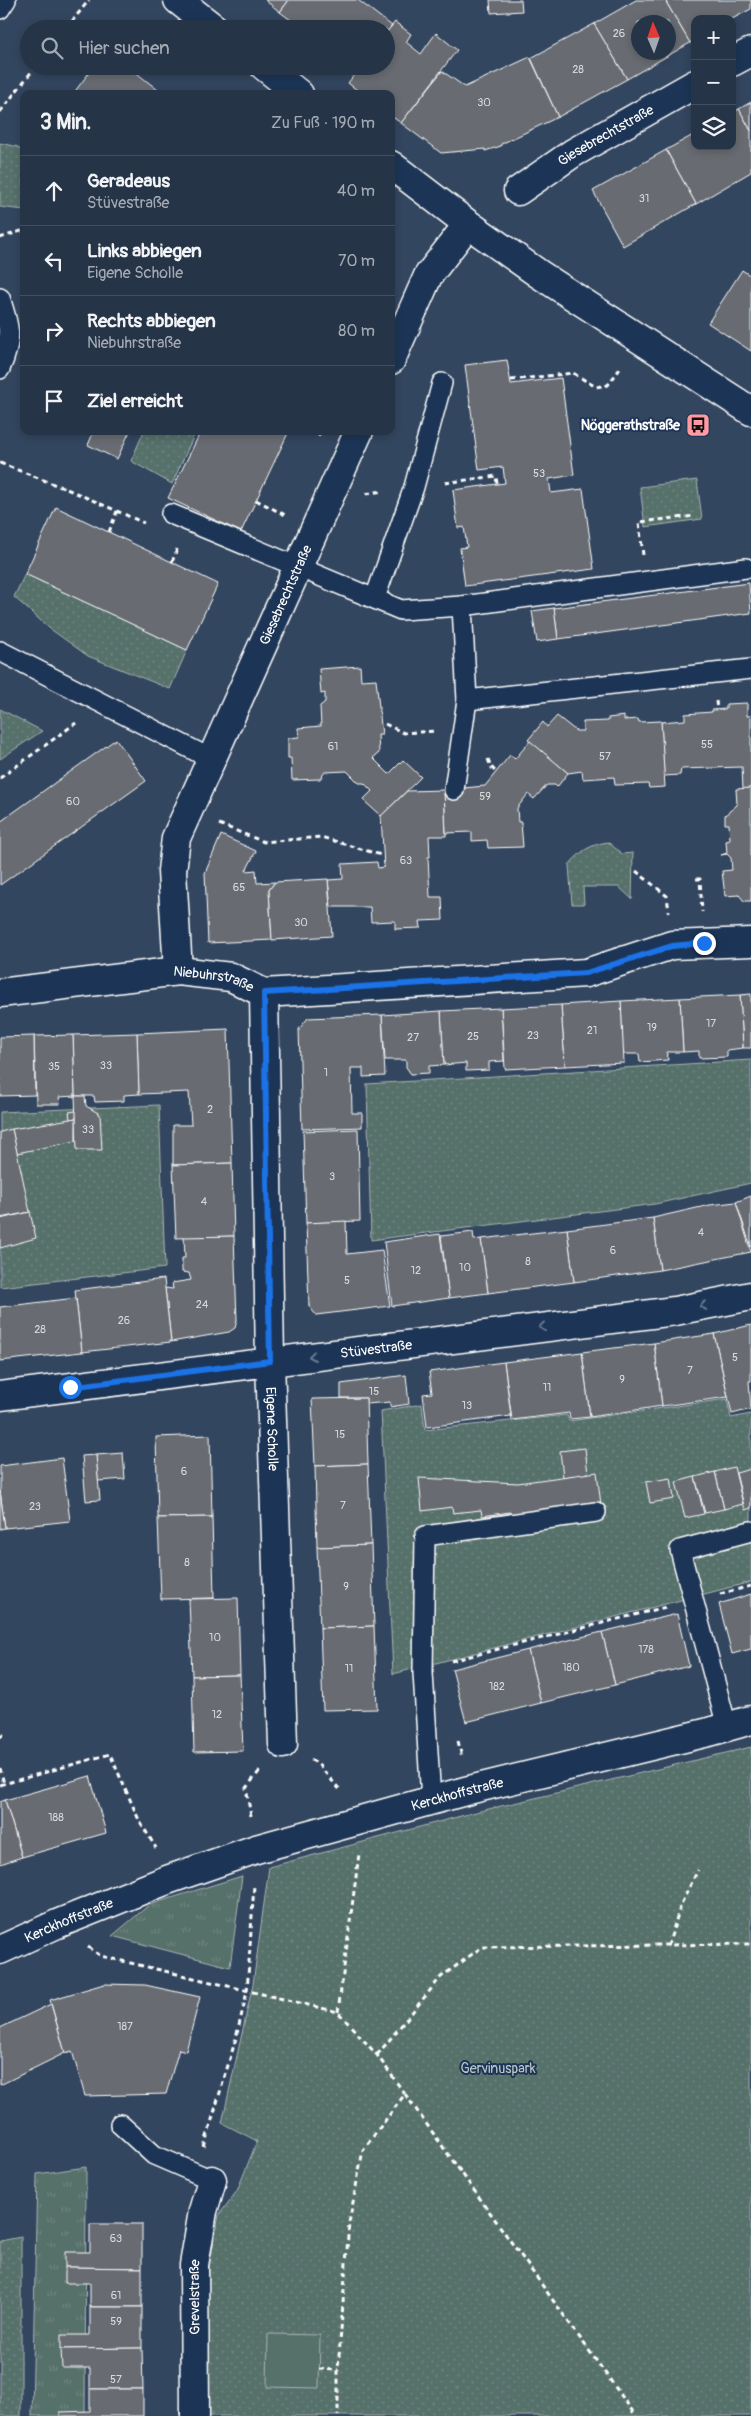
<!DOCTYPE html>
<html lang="de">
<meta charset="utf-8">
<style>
body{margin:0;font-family:Pangolin,sans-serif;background:#323f52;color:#f1f3f6}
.controls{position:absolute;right:15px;top:15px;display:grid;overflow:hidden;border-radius:10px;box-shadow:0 2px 8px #0003}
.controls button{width:45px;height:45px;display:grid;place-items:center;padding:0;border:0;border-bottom:1px solid #424f60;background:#263447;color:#f1f3f6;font:25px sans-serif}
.compass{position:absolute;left:631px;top:15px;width:45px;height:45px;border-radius:50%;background:#263447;box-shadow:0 2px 8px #0003;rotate:358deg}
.stop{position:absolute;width:15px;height:15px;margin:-11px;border:4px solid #1a73e8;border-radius:50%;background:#fff}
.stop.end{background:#1a73e8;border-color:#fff;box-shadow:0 1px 5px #0008}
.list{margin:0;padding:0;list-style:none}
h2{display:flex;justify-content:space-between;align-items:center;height:65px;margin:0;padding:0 20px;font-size:21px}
h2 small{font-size:16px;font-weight:400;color:#a4aab4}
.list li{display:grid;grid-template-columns:32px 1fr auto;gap:15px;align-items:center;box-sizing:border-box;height:70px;padding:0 20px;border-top:1px solid #424f60}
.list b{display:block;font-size:19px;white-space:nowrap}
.list p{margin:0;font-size:16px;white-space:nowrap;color:#a4aab4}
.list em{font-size:16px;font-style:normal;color:#a4aab4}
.icon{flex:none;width:28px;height:28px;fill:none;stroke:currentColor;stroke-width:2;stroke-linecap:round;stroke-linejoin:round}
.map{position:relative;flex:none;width:751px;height:2416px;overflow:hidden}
.search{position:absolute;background:#263447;box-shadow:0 2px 8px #0003;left:20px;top:20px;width:375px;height:55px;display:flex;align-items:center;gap:12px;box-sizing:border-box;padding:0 18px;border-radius:28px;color:#a4aab4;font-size:19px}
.panel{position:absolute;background:#263447;box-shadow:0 2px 8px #0003;left:20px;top:90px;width:375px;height:345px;border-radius:10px}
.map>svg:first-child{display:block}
.grass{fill:url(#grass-tufts);stroke:#aab7b5}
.park{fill:url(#park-dots);stroke:#aab7b5}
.pitch{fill:#566f6b;stroke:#aab7b5}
.building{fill:#676c72;stroke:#fff;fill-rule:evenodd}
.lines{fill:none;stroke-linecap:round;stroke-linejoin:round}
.lane-casing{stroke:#fff;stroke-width:22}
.street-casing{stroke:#fff;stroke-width:31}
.path{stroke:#fff;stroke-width:3;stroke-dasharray:5 4;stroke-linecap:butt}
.lane{stroke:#1d3557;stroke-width:19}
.street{stroke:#1d3557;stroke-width:28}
.oneway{stroke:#6c7c92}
.route{stroke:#1a73e8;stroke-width:6}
.labels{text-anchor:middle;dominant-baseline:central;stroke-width:4;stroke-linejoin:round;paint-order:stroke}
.number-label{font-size:11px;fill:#d9dadc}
.street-label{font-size:14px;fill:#fff;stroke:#1d3557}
.poi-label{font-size:14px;font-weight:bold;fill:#fff;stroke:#1d3557;text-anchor:end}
.park-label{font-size:14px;fill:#bbc5c4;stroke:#1d3557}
</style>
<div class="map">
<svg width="751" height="2416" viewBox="0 0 751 2416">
<defs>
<pattern id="grass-tufts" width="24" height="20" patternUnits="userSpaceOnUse" patternTransform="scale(1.25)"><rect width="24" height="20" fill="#566f6b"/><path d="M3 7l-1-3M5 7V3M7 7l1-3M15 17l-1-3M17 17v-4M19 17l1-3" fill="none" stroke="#6f8581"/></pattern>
<pattern id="park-dots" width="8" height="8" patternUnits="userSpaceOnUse" patternTransform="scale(1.25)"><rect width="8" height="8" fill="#566f6b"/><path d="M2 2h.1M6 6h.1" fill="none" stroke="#6f8581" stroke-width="1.8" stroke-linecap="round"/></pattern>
</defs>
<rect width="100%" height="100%" fill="#33465f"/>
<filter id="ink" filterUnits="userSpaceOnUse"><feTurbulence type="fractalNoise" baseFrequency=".02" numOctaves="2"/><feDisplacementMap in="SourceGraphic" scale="10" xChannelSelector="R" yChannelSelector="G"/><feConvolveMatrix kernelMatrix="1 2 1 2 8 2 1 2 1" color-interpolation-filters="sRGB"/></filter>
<g filter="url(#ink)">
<g class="grass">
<polygon points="242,1876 230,1967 112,1936 149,1905"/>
<polygon points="86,2167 85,2416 32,2416 37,2174"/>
</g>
<g class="park">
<polygon points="0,143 18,147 24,152 24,210 0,207"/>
<polygon points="144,431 196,431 172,484 131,461"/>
<polygon points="697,480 702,519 645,527 640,487"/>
<polygon points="25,574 187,650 170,689 88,656 49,628 14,597"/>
<polygon points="0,709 42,731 0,759"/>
<path d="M608,842L622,854L633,853L632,899L619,887H583L584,904H572L569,865C581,851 589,845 608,842Z"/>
<polygon points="751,1060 751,1183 655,1204 371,1240 367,1084"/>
<polygon points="159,1105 165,1268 0,1287 0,1112"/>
<polygon points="727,1399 731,1418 751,1414 751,1582 393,1674 381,1411 422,1404 425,1430 567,1415 569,1421"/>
<polygon points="751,1747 751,2416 205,2416 209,2267 219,2215 237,2191 257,2141 222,2123 253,1984 269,1867 476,1812"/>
<polygon points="21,2237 21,2416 0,2416 0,2241"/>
</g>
<polygon class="pitch" points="268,2334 320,2335 319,2388 267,2387"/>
<g class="building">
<polygon points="265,0 289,0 280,12"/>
<polygon points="289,0 358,0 392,26 386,33 386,29 303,29 280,12"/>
<polygon points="490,0 521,0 522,11 491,13"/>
<path d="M636,0H665L690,43L627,79L594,24ZM638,22H668V52H638Z"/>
<polygon points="665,0 751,0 751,9 732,19 695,19 695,40 690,43"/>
<polygon points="395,22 411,34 406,42 421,54 436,33 457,50 401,123 391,116 391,94 362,94 348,83 361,66 386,66 386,33"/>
<polygon points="594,24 627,79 558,117 531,58"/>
<polygon points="530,57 558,117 501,144 501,146 485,151 485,149 441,153 401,123 442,71 465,87"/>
<polygon points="94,66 128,66 163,94 73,94"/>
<polygon points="751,102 751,131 739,109"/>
<polygon points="739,109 751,131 751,172 696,204 666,150 695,134 695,146 732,146 732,113"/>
<polygon points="666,150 696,204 623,246 593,191"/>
<polygon points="742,270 751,276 751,351 708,323"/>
<polygon points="507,360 511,384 561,378 574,475 549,479 551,493 583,489 594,569 465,586 460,548 467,547 464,527 458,528 453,490 505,483 503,467 479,470 465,365"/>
<polygon points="94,431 130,431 117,459 88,445"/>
<polygon points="201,431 289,431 241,532 168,498"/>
<polygon points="56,507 218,584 187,650 25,574"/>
<polygon points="749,583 751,613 558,639 554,608"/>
<polygon points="554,608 558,639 537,642 532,611"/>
<polygon points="360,666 361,680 376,679 382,735 378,735 379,753 373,758 389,774 403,760 421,777 381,816 363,800 372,791 364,783 359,783 347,771 325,772 320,779 292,780 291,758 288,758 288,738 299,737 298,728 321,726 320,706 325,702 325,693 321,694 319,669"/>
<polygon points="747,703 747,716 751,716 751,788 743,789 742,767 681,769 680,775 664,776 661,722 685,720 685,714 712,712 712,710 726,709 726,704"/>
<polygon points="557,716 576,731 583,731 583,722 608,721 608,718 624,716 624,720 638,719 639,722 661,721 665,787 649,788 648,784 615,785 614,777 583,779 582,771 568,773 528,740 543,722 547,727"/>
<polygon points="116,739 146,781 0,885 0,822"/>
<polygon points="530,741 568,773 557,787 555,785 547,785 534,799 528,794 517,808 518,822 521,822 523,847 488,848 487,840 472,841 472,832 446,833 444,791 464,791 464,788 485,786 510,755 515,759"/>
<polygon points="751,788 751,901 744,901 739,895 725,896 722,871 732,870 731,858 727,854 721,855 727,853 726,841 730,840 729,824 725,824 725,815 737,805 736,789"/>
<polygon points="444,790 446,836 429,836 430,857 428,857 430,897 442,897 443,920 420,921 421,928 395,929 395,921 371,922 370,907 331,907 328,880 343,879 342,864 377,862 378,868 384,867 381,816 407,791"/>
<polygon points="221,835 256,851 246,871 256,870 257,883 275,882 269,890 272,940 208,943 205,873"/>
<polygon points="328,879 332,936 272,940 269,890 275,882"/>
<polygon points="751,994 751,1048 743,1048 740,995"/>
<polygon points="740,995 743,1048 727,1050 727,1057 699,1058 699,1051 683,1052 680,998"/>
<polygon points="680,998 683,1052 667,1052 668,1060 640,1062 639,1054 623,1054 621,1001"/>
<polygon points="621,1001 624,1063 565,1066 561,1005"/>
<polygon points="561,1005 565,1066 505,1069 501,1008"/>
<polygon points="501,1008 504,1061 489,1062 489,1070 466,1071 466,1063 444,1065 441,1011"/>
<polygon points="441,1011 444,1065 429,1066 429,1073 411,1074 406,1067 406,1060 385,1060 382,1015"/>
<polygon points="382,1015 385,1076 363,1077 363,1068 351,1068 352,1113 362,1113 362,1127 302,1129 299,1029 308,1018"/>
<polygon points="228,1029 232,1163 173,1165 173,1125 191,1125 189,1092 139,1094 137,1033"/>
<polygon points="137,1033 139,1094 124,1095 124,1101 95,1102 94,1096 75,1096 73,1035"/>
<polygon points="73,1035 75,1096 59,1097 60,1104 36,1104 34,1036"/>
<polygon points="34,1036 35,1095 0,1096 0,1037"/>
<polygon points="75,1096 85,1096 86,1106 100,1114 102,1150 77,1150"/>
<polygon points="76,1111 76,1118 70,1119 69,1112"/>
<polygon points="76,1118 76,1141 17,1153 12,1129"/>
<polygon points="12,1129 30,1212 0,1218 0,1132"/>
<polygon points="358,1129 360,1221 306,1223 303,1131"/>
<polygon points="232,1163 234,1236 176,1238 173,1165"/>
<polygon points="751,1196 751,1247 736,1202"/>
<polygon points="736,1202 751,1252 660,1270 653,1218 710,1205"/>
<polygon points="30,1212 36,1238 0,1248 0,1219"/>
<polygon points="653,1218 660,1270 574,1282 567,1229"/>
<polygon points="346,1221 347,1254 382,1250 390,1306 316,1315 309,1306 306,1223"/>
<polygon points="567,1229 574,1282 488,1293 481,1239"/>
<polygon points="473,1232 474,1240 481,1239 488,1293 449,1298 441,1236"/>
<polygon points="440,1234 449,1298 392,1306 384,1242"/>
<polygon points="234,1236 237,1320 235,1328 229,1332 171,1342 165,1288 173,1289 172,1283 191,1280 189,1273 182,1272 182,1258 185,1258 184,1237"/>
<polygon points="164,1279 171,1342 82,1352 75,1290"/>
<polygon points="76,1298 82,1352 0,1361 0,1307"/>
<polygon points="751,1325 751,1381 749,1381 751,1409 732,1414 714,1334"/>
<polygon points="714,1334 728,1397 662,1406 654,1343"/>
<polygon points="654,1343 662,1406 590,1417 582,1352"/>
<polygon points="582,1352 590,1417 570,1419 569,1413 512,1420 504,1362"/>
<polygon points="504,1362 511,1416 427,1427 423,1394 432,1393 429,1372"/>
<polygon points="406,1375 409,1404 390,1407 390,1402 366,1404 366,1398 341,1398 341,1384"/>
<polygon points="366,1398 368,1464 315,1466 312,1399"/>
<polygon points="210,1435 212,1517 158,1518 156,1437"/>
<polygon points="585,1448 588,1474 563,1477 560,1451"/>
<polygon points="123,1453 125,1479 98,1481 96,1455"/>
<polygon points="96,1455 100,1500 86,1501 82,1456"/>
<polygon points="62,1458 70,1521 5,1528 0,1491 0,1466"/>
<polygon points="368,1464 371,1545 317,1547 315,1466"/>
<polygon points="734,1467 743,1504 724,1509 715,1472"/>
<polygon points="751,1469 751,1508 745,1510 736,1473"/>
<polygon points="597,1472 601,1505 511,1518 510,1512 482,1516 481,1510 453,1513 452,1507 422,1511 419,1478 518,1483"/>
<polygon points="715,1472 724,1509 705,1513 695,1477"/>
<polygon points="695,1477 704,1514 685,1518 676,1482"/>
<polygon points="671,1478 674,1499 650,1503 646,1482"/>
<polygon points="0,1491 5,1528 0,1529"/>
<polygon points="212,1517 214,1598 161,1599 158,1518"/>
<polygon points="371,1545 374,1626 320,1628 317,1547"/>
<polygon points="751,1594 751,1649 732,1654 719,1604"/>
<polygon points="238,1598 240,1675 192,1676 189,1599"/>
<polygon points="677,1614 689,1666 615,1685 602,1632"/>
<polygon points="374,1626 377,1709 323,1710 320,1628"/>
<polygon points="602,1632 615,1685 541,1703 528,1650"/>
<polygon points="528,1650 541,1703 466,1722 452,1669"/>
<polygon points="240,1675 243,1751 194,1752 192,1676"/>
<polygon points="90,1776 106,1833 22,1857 5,1800"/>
<polygon points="5,1800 22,1857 0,1864 0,1802"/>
<polygon points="104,1984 145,1985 200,1997 186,2051 179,2049 166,2094 85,2096 72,2051 65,2053 50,2000"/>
<polygon points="51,2004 65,2053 0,2085 0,2028"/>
<polygon points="90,2224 142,2224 142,2268 65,2267 65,2252 90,2252"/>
<polygon points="65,2267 142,2268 142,2307 90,2307 90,2283 65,2283"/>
<polygon points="90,2307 142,2307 142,2348 61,2349 61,2335 90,2335"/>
<polygon points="142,2348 143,2389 90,2389 90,2368 62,2368 61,2349"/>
<polygon points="90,2389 143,2389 143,2416 60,2416 60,2412 90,2411"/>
</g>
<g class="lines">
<g class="lane-casing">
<g id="lane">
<polyline points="0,9 6,0"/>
<path d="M0,298C10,328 13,339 0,369"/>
<polyline points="171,514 401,610 462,606 467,700 751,669"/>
<polyline points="375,598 414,487 442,383"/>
<polyline points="462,606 746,568"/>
<polyline points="0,651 211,759"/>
<polyline points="454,790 467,700"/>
<polyline points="727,1727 680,1550 751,1531"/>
<polyline points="431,1800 423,1673 425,1536 596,1512"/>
<polyline points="120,2124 154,2155 212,2180"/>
</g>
</g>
<g class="street-casing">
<g id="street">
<polyline points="178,0 215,29"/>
<polyline points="732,62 751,52"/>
<polyline points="264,66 299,94"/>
<polyline points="391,165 468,224 539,274 751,411"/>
<path id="s1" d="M518,191L573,153L695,84"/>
<polyline points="391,360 428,276 468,224"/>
<path id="s2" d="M178,971L172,871L176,838L359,431"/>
<path id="s3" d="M0,993L178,971L231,977L264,993L586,973L672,945L751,942"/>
<path id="s4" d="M264,993L270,1361L283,1744"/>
<path id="s5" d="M0,1396L675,1311L751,1296"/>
<path id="s6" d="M0,1950L57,1924L167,1880L256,1849L469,1790L709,1732L751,1720"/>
<path id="s7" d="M195,2416L194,2265L203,2211L212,2180"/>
</g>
</g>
<g class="path">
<polyline points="66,29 89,0"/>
<polyline points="0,112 36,66"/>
<polyline points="0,238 24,230"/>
<polyline points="511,380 573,373 596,387 608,385 622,366"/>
<polyline points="310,431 320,436"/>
<polyline points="0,463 74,492 144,523"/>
<polyline points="445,483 496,476 497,484"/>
<polyline points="366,494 382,491"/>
<polyline points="256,500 287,516"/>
<polyline points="109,532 117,511"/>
<polyline points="643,555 639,522 695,516"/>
<polyline points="172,562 178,547"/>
<polyline points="716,701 717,710"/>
<polyline points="385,724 404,733 435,731"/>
<polyline points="488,759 491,767 497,773"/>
<polyline points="0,778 76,723"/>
<polyline points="219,824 264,842 321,837 381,855"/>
<polyline points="636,871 667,896 669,912"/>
<polyline points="696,879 700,879 702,912"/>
<polyline points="720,1594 751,1586"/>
<polyline points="451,1661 666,1607"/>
<polyline points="0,1737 5,1734"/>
<polyline points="458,1741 462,1757"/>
<polyline points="311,1760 317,1763 341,1791"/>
<polyline points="0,1768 4,1784"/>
<polyline points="0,1785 110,1754 139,1820 156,1848"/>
<polyline points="251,1816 246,1788 262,1768"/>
<polyline points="668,1946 681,1904 698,1870"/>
<polyline points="88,1947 101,1956 338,2012 377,2055 405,2094 363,2150 349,2223 338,2370 338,2416"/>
<polyline points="338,2012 359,1854"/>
<polyline points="377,2055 441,1977 482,1947 751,1944"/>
<polyline points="405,2094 636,2416"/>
<polyline points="204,2147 236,2038 247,1992 254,1885"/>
<polyline points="319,2369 338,2370"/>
</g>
<use href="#lane" class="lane"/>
<use href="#street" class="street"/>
</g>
<defs><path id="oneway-chevron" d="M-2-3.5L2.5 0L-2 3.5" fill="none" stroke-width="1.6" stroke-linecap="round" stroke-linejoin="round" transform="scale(1.25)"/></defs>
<g class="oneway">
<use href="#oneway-chevron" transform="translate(703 1306) rotate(170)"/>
<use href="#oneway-chevron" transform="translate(542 1327) rotate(173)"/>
<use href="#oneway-chevron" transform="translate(312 1356) rotate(173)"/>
</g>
</g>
<g class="lines" filter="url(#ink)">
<polyline class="route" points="70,1387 270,1361 264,993 586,973 672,946 704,943"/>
</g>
<defs>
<g id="bus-square" transform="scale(1.25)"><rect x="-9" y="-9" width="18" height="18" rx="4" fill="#ff9aa2" stroke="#1d3557"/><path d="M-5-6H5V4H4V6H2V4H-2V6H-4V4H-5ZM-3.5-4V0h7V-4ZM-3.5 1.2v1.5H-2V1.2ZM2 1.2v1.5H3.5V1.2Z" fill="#111"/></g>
</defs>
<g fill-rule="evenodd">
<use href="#bus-square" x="698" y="425"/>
</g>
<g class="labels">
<g class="number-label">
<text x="619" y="33">26</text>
<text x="578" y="69">28</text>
<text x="484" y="102">30</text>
<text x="644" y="198">31</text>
<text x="539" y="473">53</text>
<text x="707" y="744">55</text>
<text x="333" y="746">61</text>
<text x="605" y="756">57</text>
<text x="485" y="796">59</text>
<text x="73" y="801">60</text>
<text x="406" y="860">63</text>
<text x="239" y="887">65</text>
<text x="301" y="922">30</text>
<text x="711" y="1023">17</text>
<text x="652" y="1027">19</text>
<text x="592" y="1030">21</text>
<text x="533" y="1035">23</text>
<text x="473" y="1036">25</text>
<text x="413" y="1037">27</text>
<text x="106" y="1065">33</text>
<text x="54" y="1066">35</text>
<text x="326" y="1072">1</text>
<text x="210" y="1109">2</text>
<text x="88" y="1129">33</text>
<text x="332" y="1176">3</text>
<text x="204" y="1201">4</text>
<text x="701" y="1232">4</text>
<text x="613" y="1250">6</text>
<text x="528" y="1261">8</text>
<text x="465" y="1267">10</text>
<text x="416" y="1270">12</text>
<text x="347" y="1280">5</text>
<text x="202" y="1304">24</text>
<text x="124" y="1320">26</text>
<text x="40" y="1329">28</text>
<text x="735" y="1357">5</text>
<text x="690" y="1370">7</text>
<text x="622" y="1379">9</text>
<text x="547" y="1387">11</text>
<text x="374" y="1391">15</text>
<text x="467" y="1405">13</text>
<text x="340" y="1434">15</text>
<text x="184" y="1471">6</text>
<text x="343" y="1505">7</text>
<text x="35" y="1506">23</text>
<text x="187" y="1562">8</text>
<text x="346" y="1586">9</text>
<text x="215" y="1637">10</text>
<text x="646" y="1649">178</text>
<text x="571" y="1667">180</text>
<text x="349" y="1668">11</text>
<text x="497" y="1686">182</text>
<text x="217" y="1714">12</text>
<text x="56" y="1817">188</text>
<text x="125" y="2026">187</text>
<text x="116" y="2238">63</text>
<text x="116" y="2295">61</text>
<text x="116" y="2321">59</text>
<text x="116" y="2379">57</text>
</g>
<g class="street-label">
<text stroke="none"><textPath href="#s1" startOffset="104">Giesebrechtstraße</textPath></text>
<text stroke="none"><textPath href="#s2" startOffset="400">Giesebrechtstraße</textPath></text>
<text stroke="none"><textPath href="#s3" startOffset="216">Niebuhrstraße</textPath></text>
<text stroke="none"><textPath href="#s5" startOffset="379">Stüvestraße</textPath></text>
<text stroke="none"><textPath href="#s4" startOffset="436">Eigene Scholle</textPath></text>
<text stroke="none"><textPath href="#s6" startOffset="484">Kerckhoffstraße</textPath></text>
<text stroke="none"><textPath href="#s6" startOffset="75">Kerckhoffstraße</textPath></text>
<text stroke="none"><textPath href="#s7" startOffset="119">Grevelstraße</textPath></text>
</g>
<g class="poi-label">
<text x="680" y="425">Nöggerathstraße</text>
</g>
<g class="park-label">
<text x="498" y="2068">Gervinuspark</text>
</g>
</g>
</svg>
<div class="controls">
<button>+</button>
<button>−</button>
<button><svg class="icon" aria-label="layers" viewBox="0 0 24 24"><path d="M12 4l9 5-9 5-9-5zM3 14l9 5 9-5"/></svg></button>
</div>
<svg class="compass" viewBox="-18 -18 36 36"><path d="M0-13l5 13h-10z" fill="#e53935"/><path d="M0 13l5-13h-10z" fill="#a4aab4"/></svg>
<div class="stop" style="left:70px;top:1387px"></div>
<div class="stop end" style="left:704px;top:943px"></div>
<div class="search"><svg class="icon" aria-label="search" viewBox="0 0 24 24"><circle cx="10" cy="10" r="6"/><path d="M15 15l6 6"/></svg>Hier suchen</div>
<section class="panel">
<h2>3 Min.<small>Zu Fuß · 190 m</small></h2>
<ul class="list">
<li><svg class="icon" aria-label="ahead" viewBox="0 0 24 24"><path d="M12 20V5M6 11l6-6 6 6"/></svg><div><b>Geradeaus</b><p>Stüvestraße</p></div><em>40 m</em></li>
<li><svg class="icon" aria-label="left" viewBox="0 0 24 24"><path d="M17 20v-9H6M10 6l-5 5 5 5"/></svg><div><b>Links abbiegen</b><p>Eigene Scholle</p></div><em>70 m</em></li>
<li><svg class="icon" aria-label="right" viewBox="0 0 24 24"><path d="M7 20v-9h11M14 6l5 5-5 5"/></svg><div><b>Rechts abbiegen</b><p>Niebuhrstraße</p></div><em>80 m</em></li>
<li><svg class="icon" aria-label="arrive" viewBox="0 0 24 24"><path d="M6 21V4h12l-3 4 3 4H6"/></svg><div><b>Ziel erreicht</b></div></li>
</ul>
</section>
</div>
